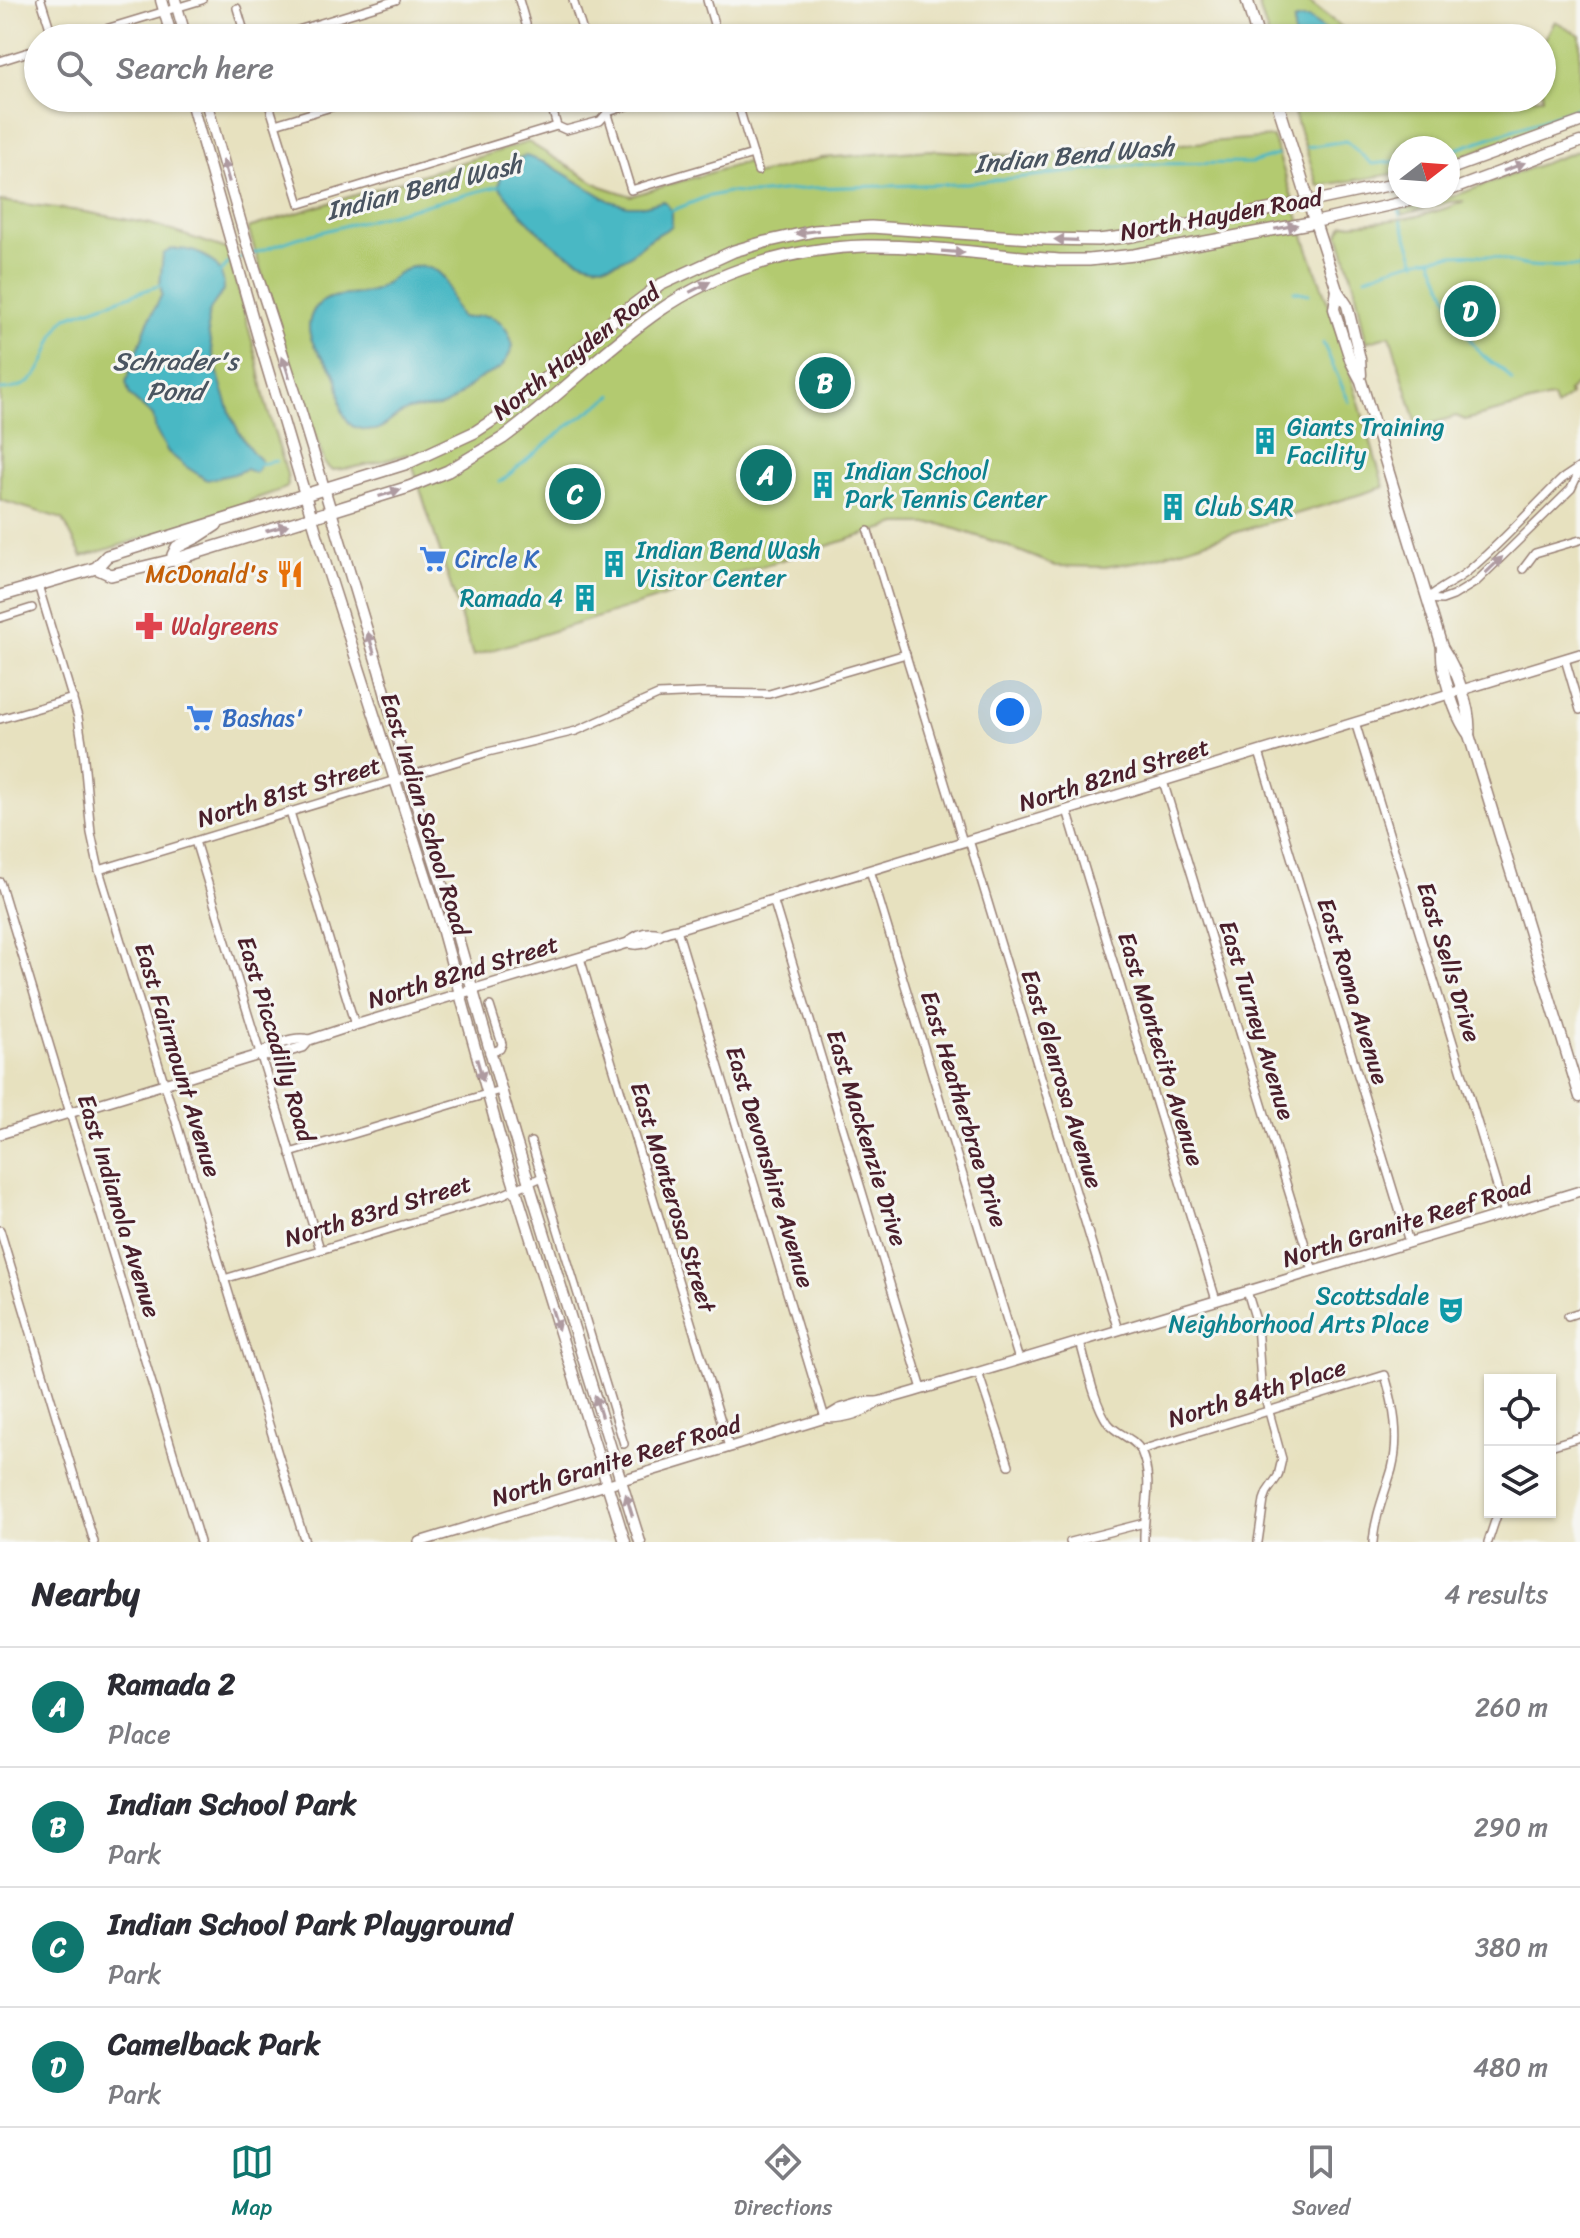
<!DOCTYPE html>
<style>
body{margin:0;font-family:Sriracha,sans-serif;background:#f7f7f7;color:#2b2b33}
.controls{position:absolute;right:24px;bottom:24px;display:grid;overflow:hidden;border-radius:0px;box-shadow:0 2px 6px #0004}
.controls button{width:72px;height:72px;display:grid;place-items:center;padding:0;border:0;border-bottom:2px solid #e1e1e2;background:#fff;color:#2b2b33;font:40px sans-serif}
.compass{position:absolute;left:1388px;top:136px;width:72px;height:72px;border-radius:50%;background:#fff;box-shadow:0 2px 6px #0004;rotate:73deg}
.you{position:absolute;left:1010px;top:712px;width:28px;height:28px;margin:-20px;border:6px solid #fff;border-radius:50%;background:#1a73e8;box-shadow:0 0 0 12px #1a73e833}
.badge{display:grid;place-items:center;width:52px;height:52px;border-radius:50%;background:#0f766e;color:#fff;font-size:26px;font-weight:700}
.pin{position:absolute;translate:-50% -50%;border:4px solid #fff;box-shadow:0 2px 8px #0006}
.list{margin:0;padding:0;list-style:none}
h2{display:flex;justify-content:space-between;align-items:center;height:104px;margin:0;padding:0 32px;font-size:34px}
h2 small{font-size:26px;font-weight:400;color:#7c7c81}
.list li{display:grid;grid-template-columns:52px 1fr auto;gap:24px;align-items:center;box-sizing:border-box;height:120px;padding:0 32px;border-top:2px solid #e1e1e2}
.list b{display:block;font-size:30px;white-space:nowrap}
.list p{margin:0;font-size:26px;white-space:nowrap;color:#7c7c81}
.list em{font-size:26px;font-style:normal;color:#7c7c81}
.icon{flex:none;width:44px;height:44px;fill:none;stroke:currentColor;stroke-width:2;stroke-linecap:round;stroke-linejoin:round}
.map{position:relative;flex:none;width:1580px;height:1542px;overflow:hidden}
.search{position:absolute;background:#fff;box-shadow:0 2px 6px #0004;left:24px;right:24px;top:24px;height:88px;display:flex;align-items:center;gap:20px;box-sizing:border-box;padding:0 28px;border-radius:44px;color:#7c7c81;font-size:30px}
.sheet{height:584px;background:#fff}
nav{display:flex;justify-content:space-around;align-items:center;box-sizing:border-box;height:112px;border-top:2px solid #e1e1e2;background:#fff;font-size:22px;color:#7c7c81}
nav a{display:grid;justify-items:center;gap:4px}
nav .on{color:#0f766e}
.map>svg:first-child{display:block}
.green{fill:#b3ca6f;stroke:#7e744d;stroke-width:2}
.water{fill:#4ab8c4;stroke:#4a6c78;stroke-width:2}
.lines{fill:none;stroke-linecap:round;stroke-linejoin:round}
.stream{stroke:#4ab8c4;stroke-width:3}
.minor-casing{stroke:#988075;stroke-width:10}
.tertiary-casing{stroke:#988075;stroke-width:12}
.secondary-casing{stroke:#988075;stroke-width:13}
.primary-casing{stroke:#988075;stroke-width:14}
.minor{stroke:#fff;stroke-width:7}
.tertiary{stroke:#fff;stroke-width:9}
.secondary{stroke:#fff;stroke-width:10}
.primary{stroke:#fff;stroke-width:11}
.oneway{fill:#ae9aa0}
.labels{text-anchor:middle;dominant-baseline:central;stroke-width:6;stroke-linejoin:round;paint-order:stroke}
.street-label{font-size:24px;fill:#4a1f2b;stroke:#f6f6f2}
.culture-label{font-size:24px;fill:#0d838f;stroke:#f6f6f2;text-anchor:start}
.shop-label{font-size:24px;fill:#366cbe;stroke:#f6f6f2;text-anchor:start}
.food-label{font-size:24px;fill:#c56008;stroke:#f6f6f2;text-anchor:end}
.health-label{font-size:24px;fill:#be3a42;stroke:#f6f6f2;text-anchor:start}
.water-label{font-size:26px;font-style:italic;fill:#4a5561;stroke:#f6f6f2}
</style>
<div class="map">
<svg width="1580" height="1542" viewBox="0 0 1580 1542">
<rect width="100%" height="100%" fill="#f6f6f2"/>
<filter id="ink" filterUnits="userSpaceOnUse"><feTurbulence type="fractalNoise" baseFrequency=".0125" numOctaves="2"/><feDisplacementMap in="SourceGraphic" scale="16" xChannelSelector="R" yChannelSelector="G"/><feConvolveMatrix kernelMatrix="1 2 1 2 8 2 1 2 1" color-interpolation-filters="sRGB"/></filter>
<filter id="wash" filterUnits="userSpaceOnUse"><feTurbulence type="fractalNoise" baseFrequency=".006" numOctaves="4" result="noise"/><feDisplacementMap in="SourceGraphic" scale="32" xChannelSelector="R" yChannelSelector="G"/><feGaussianBlur stdDeviation="1.8" result="paint"/><feColorMatrix in="noise" values="0 0 0 0 0 0 0 0 0 0 0 0 0 0 0 0 0 1.4 0 .05"/><feComposite in="paint" operator="in"/></filter>
<g filter="url(#wash)">
<rect width="100%" height="100%" fill="#e7e1bf"/>
<g class="green">
<polygon points="1257,0 1306,0 1356,38 1269,38"/>
<polygon points="1555,21 1580,35 1580,114 1448,161 1448,148 1400,148 1400,173 1318,186 1289,98 1437,98 1440,100 1445,98 1542,98 1542,44"/>
<path d="M1273,137L1308,248L1337,329L1384,487L1146,560L1105,567L1056,566L1002,544L940,524H898L473,656L409,454C384,460 358,469 331,470L325,464L281,336L248,228L528,142L601,186L631,196L750,161L755,175L822,158L930,150L1024,156Z"/>
<path d="M1580,150V382L1568,392L1571,395L1556,407L1553,398L1546,399L1465,420L1456,416L1418,428L1390,335L1366,342L1355,287L1339,234L1343,225L1348,224C1387,221 1428,218 1464,201L1449,202L1402,215L1401,210L1454,196Z"/>
<polygon points="0,201 80,211 151,224 227,249 257,359 265,401 287,474 288,485 286,488 252,500 237,509 82,557 63,519 0,500"/>
</g>
<g class="water">
<polygon points="1300,19 1309,19 1337,38 1294,38 1294,21"/>
<path d="M526,156L548,164L610,201L628,206H645L664,201L672,211V226C663,232 653,236 645,243C635,251 627,259 614,263C572,276 520,215 499,186C501,165 506,161 526,156Z"/>
<path d="M172,249C200,248 225,262 224,291C217,299 210,307 208,317C204,333 226,402 233,420C239,434 250,451 261,461L259,468L255,473L246,469L234,474L207,480L185,466L168,452L156,431L153,416L130,396L126,382L148,322L162,294L160,285L163,254Z"/>
<path d="M417,266C455,268 445,295 460,317C469,319 472,317 480,316C499,314 509,330 513,346C510,354 507,361 501,367C495,373 486,374 479,379C466,387 455,403 439,407C426,409 414,406 402,413C380,425 384,437 352,426C334,406 344,396 335,375C330,363 319,356 314,345C309,336 307,326 311,316C321,290 348,298 369,292C389,286 396,269 417,266Z"/>
</g>
<g class="lines">
<g class="stream">
<polyline points="1307,147 1346,141 1372,164 1400,161"/>
<polyline points="1448,152 1580,107"/>
<polyline points="671,211 706,197 728,192 754,194 811,188 957,184 1148,164 1252,163 1277,155"/>
<polyline points="1399,211 1400,215"/>
<polyline points="1401,221 1416,262"/>
<polyline points="1432,259 1452,307"/>
<polyline points="219,274 229,262 297,238 499,186"/>
<path d="M1366,277C1401,262 1451,250 1488,256C1502,258 1516,265 1530,266C1547,268 1563,265 1580,267"/>
<polyline points="1294,291 1309,294"/>
<path d="M1455,314C1464,329 1473,348 1487,359C1499,369 1502,366 1512,381"/>
<polyline points="1323,343 1349,402"/>
<path d="M0,390C54,388 40,344 67,317L161,285"/>
<polyline points="260,464 276,461"/>
<polyline points="500,482 564,429 613,395"/>
</g>
</g>
</g>
<g filter="url(#ink)">
<g class="lines">
<g class="minor-casing">
<g id="minor">
<polyline points="41,0 53,38"/>
<polyline points="519,0 530,38"/>
<polyline points="573,0 585,38"/>
<polyline points="707,0 718,38"/>
<polyline points="237,8 246,38"/>
<polyline points="76,38 202,0"/>
<polyline points="272,38 396,0"/>
<polyline points="0,61 38,49"/>
<polyline points="267,98 300,204 557,126 566,130 600,121 608,112 652,98"/>
<polyline points="549,98 557,126"/>
<polyline points="603,98 631,190 753,154"/>
<polyline points="736,98 758,171"/>
<polyline points="275,124 361,98"/>
<polyline points="868,531 963,842"/>
<polyline points="1523,569 1535,553 1580,540"/>
<polyline points="38,585 78,717 83,749 91,833 99,870 305,1542"/>
<polyline points="1427,599 1442,600 1453,596 1476,582 1571,489 1580,470"/>
<path d="M1427,599C1440,587 1455,582 1468,571C1501,544 1531,509 1562,479L1580,467"/>
<polyline points="0,618 32,608"/>
<polyline points="1565,659 1580,710"/>
<polyline points="0,719 73,698"/>
<polyline points="1355,722 1505,1213"/>
<polyline points="1259,752 1409,1242"/>
<polyline points="1163,781 1313,1271"/>
<polyline points="1067,810 1216,1300"/>
<polyline points="290,812 355,1025"/>
<polyline points="969,840 1118,1330"/>
<polyline points="195,841 320,1249"/>
<polyline points="99,870 488,752 576,731 658,695 704,693 769,694 906,654"/>
<polyline points="870,870 1019,1360"/>
<polyline points="0,882 200,1542"/>
<polyline points="773,899 922,1389"/>
<polyline points="677,929 825,1418"/>
<polyline points="580,958 729,1447"/>
<polyline points="489,1053 500,1049 502,1044 490,1006"/>
<polyline points="531,1142 624,1444"/>
<polyline points="290,1153 500,1090"/>
<polyline points="0,1230 94,1542"/>
<polyline points="224,1279 502,1195 542,1177"/>
<polyline points="1247,1291 1257,1324 1261,1383 1282,1459 1278,1476 1267,1492 1264,1500 1258,1542"/>
<polyline points="1568,1316 1580,1312"/>
<path d="M1080,1342C1087,1366 1094,1403 1108,1423C1117,1435 1135,1438 1141,1451C1155,1484 1143,1509 1144,1542"/>
<polyline points="978,1372 1009,1465"/>
<polyline points="1550,1446 1580,1437"/>
<path d="M1141,1450L1385,1375C1394,1406 1400,1436 1392,1469C1385,1493 1375,1516 1373,1542"/>
<polyline points="1070,1542 1144,1523"/>
<polyline points="1488,1542 1498,1512"/>
</g>
</g>
<g class="tertiary-casing">
<g id="tertiary">
<path d="M628,943C644,947 650,940 663,933C667,931 672,930 677,929L1580,654"/>
<path d="M259,1055L272,1056L303,1047L309,1040L355,1025L628,943C637,934 648,931 660,934"/>
<path d="M0,1134L259,1055C273,1046 293,1036 309,1040"/>
<path d="M829,1418C847,1417 863,1413 878,1402"/>
<polyline points="419,1542 825,1418 840,1409 864,1402 878,1402 913,1392 1580,1191"/>
</g>
</g>
<g class="secondary-casing">
<g id="secondary">
<polyline points="161,0 172,38"/>
<polyline points="175,0 186,38"/>
<polyline points="190,98 258,337 326,565 438,914 501,1142 625,1542"/>
<polyline points="205,98 247,244 295,392 379,670 408,777 450,910 515,1138 640,1542"/>
<polyline points="1448,170 1580,122"/>
<polyline points="1448,191 1580,142"/>
<polyline points="1309,202 1400,183"/>
<path d="M1337,290L1334,309L1351,362L1361,381L1442,647C1456,668 1472,710 1469,735"/>
<polyline points="1361,375 1360,359 1347,305 1337,290 1315,222 1430,196"/>
<path d="M1442,647C1440,670 1455,717 1469,735L1580,1097"/>
</g>
</g>
<g class="primary-casing">
<g id="primary">
<polyline points="1247,0 1258,38"/>
<polyline points="173,560 173,555 177,547 199,536 216,525"/>
<path d="M96,568L111,575L173,560L409,487L448,471L503,438C557,398 604,349 659,311C718,270 793,248 865,246C929,245 995,256 1059,260H1089L1134,255L1315,222L1276,98"/>
<polyline points="0,596 96,568 107,556 408,463 475,432 507,411 613,320 660,285 734,251 765,242 814,231 871,227 1046,239 1098,240 1132,236 1309,202"/>
</g>
</g>
<use href="#minor" class="minor"/>
<use href="#tertiary" class="tertiary"/>
<use href="#secondary" class="secondary"/>
<use href="#primary" class="primary"/>
</g>
<defs><path id="oneway-solid" d="M-6-.8H1V-3.2L6.5 0L1 3.2V.8H-6Z" transform="scale(2)"/></defs>
<g class="oneway">
<use href="#oneway-solid" transform="translate(1514 167) rotate(-21)"/>
<use href="#oneway-solid" transform="translate(226 171) rotate(-106)"/>
<use href="#oneway-solid" transform="translate(1286 227) rotate(-11)"/>
<use href="#oneway-solid" transform="translate(807 232) rotate(172)"/>
<use href="#oneway-solid" transform="translate(1066 240) rotate(-178)"/>
<use href="#oneway-solid" transform="translate(953 252) rotate(4)"/>
<use href="#oneway-solid" transform="translate(700 287) rotate(-27)"/>
<use href="#oneway-solid" transform="translate(286 367) rotate(-108)"/>
<use href="#oneway-solid" transform="translate(390 493) rotate(-17)"/>
<use href="#oneway-solid" transform="translate(277 528) rotate(-16)"/>
<use href="#oneway-solid" transform="translate(1494 565) rotate(-44)"/>
<use href="#oneway-solid" transform="translate(371 643) rotate(-107)"/>
<use href="#oneway-solid" transform="translate(480 1070) rotate(74)"/>
<use href="#oneway-solid" transform="translate(555 1319) rotate(72)"/>
<use href="#oneway-solid" transform="translate(598 1406) rotate(-107)"/>
<use href="#oneway-solid" transform="translate(629 1505) rotate(-107)"/>
</g>
</g>
<defs>
<g id="building-bare" transform="scale(2.16)"><path d="M-4-6H4V6H1V3H-1V6H-4ZM-2.5-4.3h1.7v1.8h-1.7ZM.8-4.3h1.7v1.8H.8ZM-2.5-1h1.7V.8h-1.7ZM.8-1h1.7V.8H.8Z" fill="#0f9aa8" stroke="#f6f6f2" stroke-width="2.5" paint-order="stroke"/></g>
<g id="supermarket-bare" transform="scale(2.16)"><path d="M-6-5.5h2.5l.6 2H6L4.5 2H-2.5L-4.4-4H-6ZM-1.5 3.2a1.3 1.3 0 1 0 .1 0ZM3 3.2a1.3 1.3 0 1 0 .1 0Z" fill="#3f7fe0" stroke="#f6f6f2" stroke-width="2.5" paint-order="stroke"/></g>
<g id="restaurant-bare" transform="scale(2.16)"><path d="M-5-6h1v4h1v-4h1v4h1v-4h1v5L-1.5 .5V6h-2V.5L-5-1ZM5-6V6H3V1.5H1.5Q1.5-4 5-6Z" fill="#e8710a" stroke="#f6f6f2" stroke-width="2.5" paint-order="stroke"/></g>
<g id="pharmacy-bare" transform="scale(2.16)"><path d="M-2-6h4v4h4v4h-4v4h-4v-4h-4v-4h4Z" fill="#e0444e" stroke="#f6f6f2" stroke-width="2.5" paint-order="stroke"/></g>
<g id="theatre-bare" transform="scale(2.16)"><path d="M-5-5.5Q0-4 5-5.5V0Q5 5 0 6Q-5 5-5 0ZM-3.3-2.5H-1v1.5H-3.3ZM1-2.5H3.3v1.5H1ZM-2.8 1Q0 5.5 2.8 1Z" fill="#0f9aa8" stroke="#f6f6f2" stroke-width="2.5" paint-order="stroke"/></g>
</defs>
<g fill-rule="evenodd">
<use href="#building-bare" x="1265" y="441"/>
<use href="#building-bare" x="823" y="485"/>
<use href="#building-bare" x="1173" y="507"/>
<use href="#supermarket-bare" x="433" y="559"/>
<use href="#building-bare" x="614" y="564"/>
<use href="#restaurant-bare" x="290" y="574"/>
<use href="#building-bare" x="585" y="598"/>
<use href="#pharmacy-bare" x="149" y="626"/>
<use href="#supermarket-bare" x="200" y="718"/>
<use href="#theatre-bare" x="1451" y="1310"/>
</g>
<g class="labels">
<g class="street-label">
<text transform="translate(1221 215) rotate(-10)">North Hayden Road</text>
<text transform="translate(576 352) rotate(-38)">North Hayden Road</text>
<text transform="translate(1114 775) rotate(-17)">North 82nd Street</text>
<text transform="translate(289 792) rotate(-17)">North 81st Street</text>
<text transform="translate(425 814) rotate(73)">East Indian School Road</text>
<text transform="translate(1449 962) rotate(73)">East Sells Drive</text>
<text transform="translate(463 972) rotate(-17)">North 82nd Street</text>
<text transform="translate(1353 991) rotate(73)">East Roma Avenue</text>
<text transform="translate(1257 1020) rotate(73)">East Turney Avenue</text>
<text transform="translate(276 1039) rotate(73)">East Piccadilly Road</text>
<text transform="translate(1161 1049) rotate(73)">East Montecito Avenue</text>
<text transform="translate(178 1060) rotate(73)">East Fairmount Avenue</text>
<text transform="translate(1062 1079) rotate(73)">East Glenrosa Avenue</text>
<text transform="translate(964 1109) rotate(73)">East Heatherbrae Drive</text>
<text transform="translate(867 1138) rotate(73)">East Mackenzie Drive</text>
<text transform="translate(770 1167) rotate(73)">East Devonshire Avenue</text>
<text transform="translate(673 1197) rotate(73)">East Monterosa Street</text>
<text transform="translate(119 1206) rotate(73)">East Indianola Avenue</text>
<text transform="translate(378 1211) rotate(-17)">North 83rd Street</text>
<text transform="translate(1407 1222) rotate(-17)">North Granite Reef Road</text>
<text transform="translate(1257 1393) rotate(-17)">North 84th Place</text>
<text transform="translate(616 1461) rotate(-17)">North Granite Reef Road</text>
</g>
<g class="culture-label">
<text x="1287" y="427">Giants Training<tspan x="1287" dy="28">Facility</tspan></text>
<text x="845" y="471">Indian School<tspan x="845" dy="28">Park Tennis Center</tspan></text>
<text x="1195" y="507">Club SAR</text>
<text x="636" y="550">Indian Bend Wash<tspan x="636" dy="28">Visitor Center</tspan></text>
<text x="563" y="598" text-anchor="end">Ramada 4</text>
<text x="1429" y="1296" text-anchor="end">Scottsdale<tspan x="1429" dy="28">Neighborhood Arts Place</tspan></text>
</g>
<g class="shop-label">
<text x="455" y="559">Circle K</text>
<text x="222" y="718">Bashas'</text>
</g>
<g class="food-label">
<text x="268" y="574">McDonald's</text>
</g>
<g class="health-label">
<text x="171" y="626">Walgreens</text>
</g>
<g class="water-label">
<text transform="translate(1074 155) rotate(-5)">Indian Bend Wash</text>
<text transform="translate(424 187) rotate(-14)">Indian Bend Wash</text>
<text x="175" y="361">Schrader's<tspan x="175" dy="30">Pond</tspan></text>
</g>
</g>
</svg>
<div class="controls">
<button><svg class="icon" aria-label="locate" viewBox="0 0 24 24"><circle cx="12" cy="12" r="6"/><path d="M12 2v4M12 18v4M2 12h4M18 12h4"/></svg></button>
<button><svg class="icon" aria-label="layers" viewBox="0 0 24 24"><path d="M12 4l9 5-9 5-9-5zM3 14l9 5 9-5"/></svg></button>
</div>
<svg class="compass" viewBox="-18 -18 36 36"><path d="M0-13l5 13h-10z" fill="#e53935"/><path d="M0 13l5-13h-10z" fill="#7c7c81"/></svg>
<div class="you"></div>
<div class="pin badge" style="left:766px;top:475px">A</div>
<div class="pin badge" style="left:825px;top:383px">B</div>
<div class="pin badge" style="left:575px;top:494px">C</div>
<div class="pin badge" style="left:1470px;top:311px">D</div>
<div class="search"><svg class="icon" aria-label="search" viewBox="0 0 24 24"><circle cx="10" cy="10" r="6"/><path d="M15 15l6 6"/></svg>Search here</div>
</div>
<section class="sheet">
<h2>Nearby<small>4 results</small></h2>
<ul class="list">
<li><span class="badge">A</span><div><b>Ramada 2</b><p>Place</p></div><em>260 m</em></li>
<li><span class="badge">B</span><div><b>Indian School Park</b><p>Park</p></div><em>290 m</em></li>
<li><span class="badge">C</span><div><b>Indian School Park Playground</b><p>Park</p></div><em>380 m</em></li>
<li><span class="badge">D</span><div><b>Camelback Park</b><p>Park</p></div><em>480 m</em></li>
</ul>
</section>
<nav>
<a class="on"><svg class="icon" aria-label="map" viewBox="0 0 24 24"><path d="M3 6l6-2 6 2 6-2v14l-6 2-6-2-6 2zM9 4v14M15 6v14"/></svg>Map</a>
<a><svg class="icon" aria-label="directions" viewBox="0 0 24 24"><path d="M12 3l9 9-9 9-9-9zM9 14v-3h6M13 9l2 2-2 2"/></svg>Directions</a>
<a><svg class="icon" aria-label="saved" viewBox="0 0 24 24"><path d="M7 4h10v16l-5-4-5 4z"/></svg>Saved</a>
</nav>
